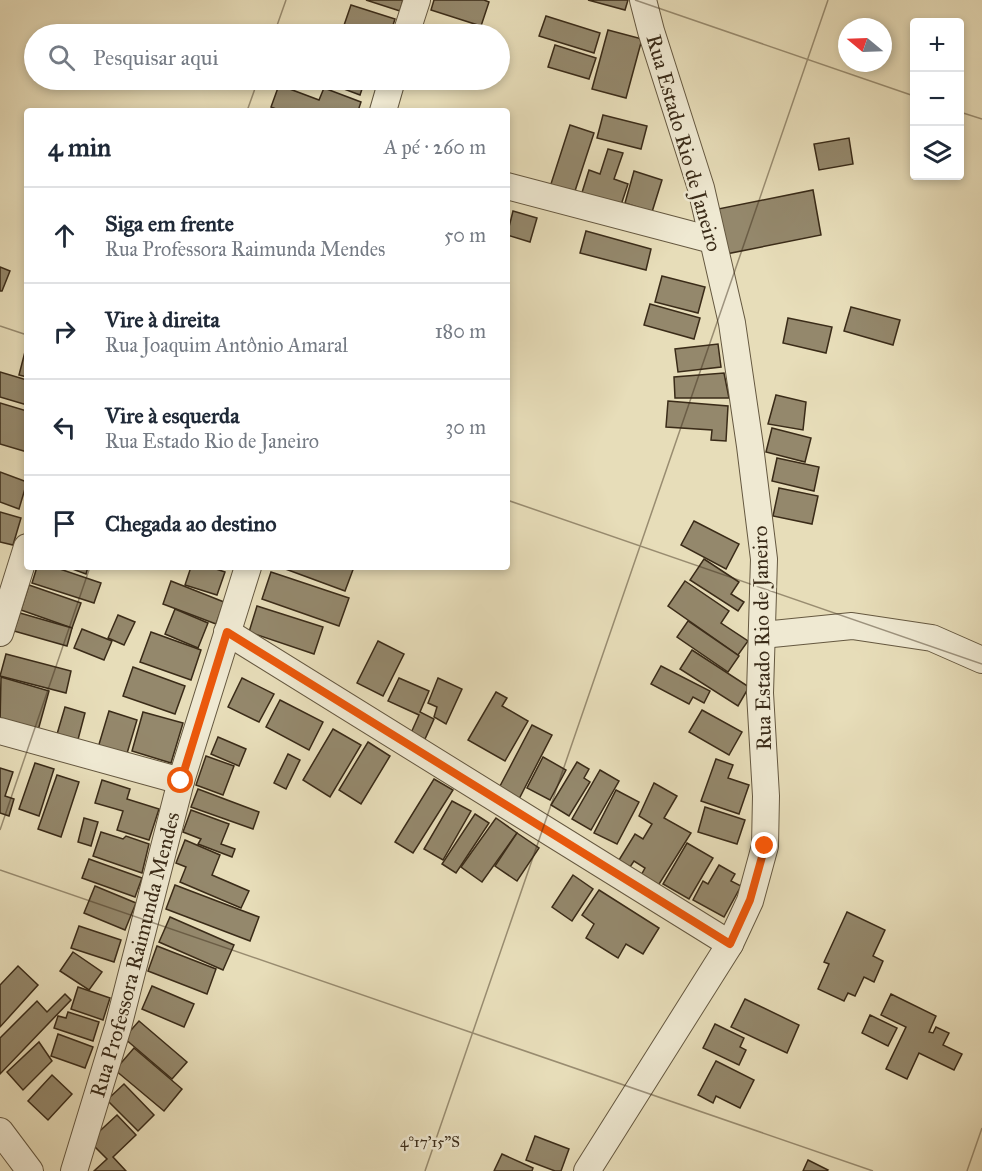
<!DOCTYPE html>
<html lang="pt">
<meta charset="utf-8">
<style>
body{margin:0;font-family:"IM FELL Great Primer",serif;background:#f2f2f3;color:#1f2937}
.controls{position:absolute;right:18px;top:18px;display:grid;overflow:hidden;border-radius:6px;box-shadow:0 3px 9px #0003}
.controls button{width:54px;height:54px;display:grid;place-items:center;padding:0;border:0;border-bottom:2px solid #e0e1e3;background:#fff;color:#1f2937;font:30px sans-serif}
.compass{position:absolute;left:838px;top:18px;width:54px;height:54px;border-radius:50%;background:#fff;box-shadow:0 3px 9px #0003;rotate:289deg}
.stop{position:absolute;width:18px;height:18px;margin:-14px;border:4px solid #ea580c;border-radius:50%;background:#fff}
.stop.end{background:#ea580c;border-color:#fff;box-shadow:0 2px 6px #0008}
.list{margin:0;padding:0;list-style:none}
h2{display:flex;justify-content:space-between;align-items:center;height:78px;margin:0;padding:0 24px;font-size:26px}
h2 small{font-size:20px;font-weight:400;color:#747a83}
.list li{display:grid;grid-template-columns:39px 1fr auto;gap:18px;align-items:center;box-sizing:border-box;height:96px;padding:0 24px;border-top:2px solid #e0e1e3}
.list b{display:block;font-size:22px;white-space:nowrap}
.list p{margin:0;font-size:20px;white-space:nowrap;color:#747a83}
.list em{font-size:20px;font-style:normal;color:#747a83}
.icon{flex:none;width:33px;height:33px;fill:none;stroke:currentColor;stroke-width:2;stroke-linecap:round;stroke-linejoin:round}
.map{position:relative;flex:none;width:982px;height:1171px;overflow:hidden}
.search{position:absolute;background:#fff;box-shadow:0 3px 9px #0003;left:24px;top:24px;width:486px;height:66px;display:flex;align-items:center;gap:15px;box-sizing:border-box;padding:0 21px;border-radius:33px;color:#747a83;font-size:22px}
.panel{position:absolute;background:#fff;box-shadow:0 3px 9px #0003;left:24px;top:108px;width:486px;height:462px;border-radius:6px}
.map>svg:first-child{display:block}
.building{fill:#94886c;stroke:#3a2b18;stroke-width:1.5}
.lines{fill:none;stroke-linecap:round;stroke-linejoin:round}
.minor-casing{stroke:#655840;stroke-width:28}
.minor{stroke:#efe9d2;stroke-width:26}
.route{stroke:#ea580c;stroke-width:8}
.ticks{fill:none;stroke:#3a2b18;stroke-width:1.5;stroke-opacity:0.45}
.labels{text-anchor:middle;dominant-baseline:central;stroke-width:5;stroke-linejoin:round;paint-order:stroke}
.street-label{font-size:21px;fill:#3a2b18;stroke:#efe9d2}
.ticks-label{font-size:15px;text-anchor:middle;fill:#3a2b18;stroke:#efe9d2;stroke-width:5;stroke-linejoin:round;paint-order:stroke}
</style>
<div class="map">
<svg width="982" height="1171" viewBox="0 0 982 1171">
<rect width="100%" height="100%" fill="#e7ddb9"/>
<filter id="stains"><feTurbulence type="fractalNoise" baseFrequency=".00333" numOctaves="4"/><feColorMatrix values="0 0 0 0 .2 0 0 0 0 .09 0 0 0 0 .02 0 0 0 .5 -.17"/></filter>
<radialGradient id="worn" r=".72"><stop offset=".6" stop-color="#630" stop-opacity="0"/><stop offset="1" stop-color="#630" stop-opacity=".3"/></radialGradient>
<g class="building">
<polygon points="366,0 403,0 400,11"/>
<polygon points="434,0 484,0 489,2 481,26 431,10"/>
<polygon points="588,0 628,0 625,10"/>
<polygon points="351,5 395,19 390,34 341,34"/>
<polygon points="546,16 600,33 594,53 539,36"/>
<polygon points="608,30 642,39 626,98 592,89"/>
<polygon points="555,45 596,58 589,79 548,67"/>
<polygon points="320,80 365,80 360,95"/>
<polygon points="449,80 475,80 474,85"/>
<polygon points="279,85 319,100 324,88 361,102 358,111 281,111 271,107"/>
<polygon points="603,115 647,126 641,149 597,138"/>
<polygon points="570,125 594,133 574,194 550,187"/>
<polygon points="849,138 853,164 819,170 814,144"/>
<polygon points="608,149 623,153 614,179 628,184 619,211 580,199 589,170 600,174"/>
<polygon points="634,171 662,180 652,212 625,203"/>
<polygon points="813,190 821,235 726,254 718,209"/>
<polygon points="513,211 537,218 530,242 507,235"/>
<polygon points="586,231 651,249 646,270 580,253"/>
<polygon points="0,267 10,271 2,291 0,291"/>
<polygon points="662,276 705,287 698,313 655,302"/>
<polygon points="650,304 700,318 694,339 644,325"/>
<polygon points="851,307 900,320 893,345 844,331"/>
<polygon points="788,318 832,327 826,353 783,343"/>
<polygon points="27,344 27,377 19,375"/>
<polygon points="718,344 721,367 678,372 675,349"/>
<polygon points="0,372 27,380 27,405 0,397"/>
<polygon points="724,373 729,398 675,398 674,377"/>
<polygon points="776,395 806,402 803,430 768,424"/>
<polygon points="668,401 728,406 726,441 711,440 712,430 666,427"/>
<polygon points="0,403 27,411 27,452 0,444"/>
<polygon points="772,428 811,438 805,462 766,452"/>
<polygon points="777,458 819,467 814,491 772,481"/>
<polygon points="0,472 27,482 19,509 0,502"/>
<polygon points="779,488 818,496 812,524 773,516"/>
<polygon points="0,512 21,518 13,545 0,542"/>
<polygon points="694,521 739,544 726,569 681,545"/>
<polygon points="704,559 739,582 731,594 744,602 738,611 690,580"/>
<polygon points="37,567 54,567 101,583 94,603 32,583"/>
<polygon points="67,567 88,567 86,574"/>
<polygon points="191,567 210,567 225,572 217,595 185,585"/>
<polygon points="280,567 354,567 345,591"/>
<polygon points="271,572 349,598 339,626 262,599"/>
<polygon points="171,581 224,602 216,624 163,604"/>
<polygon points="685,581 729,611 721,623 748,641 738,655 668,606"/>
<polygon points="29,585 81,603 72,628 21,610"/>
<polygon points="257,606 323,627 314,654 249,632"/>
<polygon points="175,609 208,623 198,648 165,634"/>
<polygon points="20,613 72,628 67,646 14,631"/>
<polygon points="118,615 135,622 124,645 108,638"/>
<polygon points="688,621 739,656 728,672 677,637"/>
<polygon points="82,629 112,641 104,660 74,648"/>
<polygon points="151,632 201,650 191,680 140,662"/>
<polygon points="378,641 404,654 383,696 357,683"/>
<polygon points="692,650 749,687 738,706 680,669"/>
<polygon points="6,654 71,671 66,693 0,676"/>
<polygon points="661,666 710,691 704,703 693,697 689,704 651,684"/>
<polygon points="133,667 185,686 175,714 123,696"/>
<polygon points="1,677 49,691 37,734 0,724"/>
<polygon points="242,678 274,694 259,722 228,707"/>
<polygon points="399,678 429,691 420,712 434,719 425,739 411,733 419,715 388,701"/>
<polygon points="438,678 462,689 446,724 434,717 437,707 428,703"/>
<polygon points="496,692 507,698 502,706 528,721 505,761 468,740"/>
<polygon points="280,700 323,722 309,750 266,727"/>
<polygon points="65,707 85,713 76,747 55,741"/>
<polygon points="702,710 742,732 729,755 689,732"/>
<polygon points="109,711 137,720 125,760 97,751"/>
<polygon points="143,712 183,723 171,763 132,751"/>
<polygon points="532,725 552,735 519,799 499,788"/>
<polygon points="333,729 361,745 330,797 303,780"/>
<polygon points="218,737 246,749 239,766 211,754"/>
<polygon points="368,742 390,756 361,804 339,790"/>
<polygon points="288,754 300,760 286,789 274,783"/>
<polygon points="206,756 234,766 223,795 196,785"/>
<polygon points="543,757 566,770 550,800 527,788"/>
<polygon points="716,759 733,765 728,778 749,785 739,814 701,801"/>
<polygon points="577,762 589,769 584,778 590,782 569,816 551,805"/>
<polygon points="35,763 54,769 39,816 19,809"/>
<polygon points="0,768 13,772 5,796 14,799 9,816 0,813"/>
<polygon points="600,770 619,781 591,830 572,819"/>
<polygon points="57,775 79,782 61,837 38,829"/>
<polygon points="434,779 453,790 413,853 395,842"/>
<polygon points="102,780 130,789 127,799 159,809 149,840 117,830 123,811 95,803"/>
<polygon points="654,783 677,796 664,818 691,833 656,889 639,879 645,868 634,861 630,867 619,860 635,834 643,839 652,824 639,816"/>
<polygon points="198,789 259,812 253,829 191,807"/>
<polygon points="616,790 639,802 617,844 594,833"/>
<polygon points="452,801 471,811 443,860 424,849"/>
<polygon points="705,807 745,820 737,844 698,832"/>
<polygon points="191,810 229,824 221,844 235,849 232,857 198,844 201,839 183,832"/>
<polygon points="475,814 489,823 456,873 442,864"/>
<polygon points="84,818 98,822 91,846 78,842"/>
<polygon points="496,818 517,833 482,882 461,867"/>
<polygon points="101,832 123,839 126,836 149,844 142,873 93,856"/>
<polygon points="517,833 539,848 517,881 495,866"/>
<polygon points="185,840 220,855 212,875 249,891 241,908 180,882 186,867 176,863"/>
<polygon points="687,843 713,858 689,899 663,884"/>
<polygon points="89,859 142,878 135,897 82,878"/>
<polygon points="719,865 735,874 731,881 741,886 724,917 693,900 703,881 708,884"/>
<polygon points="573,875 593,889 572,921 552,907"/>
<polygon points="175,885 259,917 250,941 166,909"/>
<polygon points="95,886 136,903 125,930 84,913"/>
<polygon points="599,890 659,928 643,954 626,944 618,958 586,938 594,924 582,915"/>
<polygon points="847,912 885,930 873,956 883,961 874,982 864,977 855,996 848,993 844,1001 818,989 829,964 824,962"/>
<polygon points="170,917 234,945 223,970 159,942"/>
<polygon points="79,926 121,940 114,962 71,948"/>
<polygon points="157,946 216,969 207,994 148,971"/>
<polygon points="73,952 102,972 89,990 60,971"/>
<polygon points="18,966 38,985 0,1027 0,985"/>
<polygon points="152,986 194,1004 184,1027 142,1009"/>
<polygon points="78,987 110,998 103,1020 71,1009"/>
<polygon points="65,994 71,1000 0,1074 0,1038 37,1001 47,1012"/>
<polygon points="891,994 936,1016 929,1032 933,1033 936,1027 949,1033 943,1045 962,1054 954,1070 919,1053 907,1079 886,1069 906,1027 881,1015"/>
<polygon points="745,999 799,1025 787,1053 731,1027"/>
<polygon points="68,1012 99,1022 93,1041 54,1028 58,1016 66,1018"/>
<polygon points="870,1015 897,1028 888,1046 862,1033"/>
<polygon points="139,1021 187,1062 172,1079 124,1038"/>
<polygon points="715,1024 744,1038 740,1047 746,1050 739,1065 703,1048"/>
<polygon points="58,1034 93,1047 85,1068 51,1056"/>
<polygon points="39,1042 52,1061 23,1090 7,1072"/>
<polygon points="134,1048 182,1089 164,1111 115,1070"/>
<polygon points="716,1061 754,1080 740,1108 716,1096 713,1103 698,1095"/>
<polygon points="52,1075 72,1094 48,1120 28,1101"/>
<polygon points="124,1084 154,1115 138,1131 107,1100"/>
<polygon points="117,1115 136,1135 113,1157 126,1171 94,1171 107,1159 89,1141"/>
<polygon points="535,1136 569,1149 561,1171 555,1171 526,1160"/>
<polygon points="502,1154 533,1168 532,1171 494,1171"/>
<polygon points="808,1160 828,1170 827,1171 803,1171"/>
</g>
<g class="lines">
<g class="minor-casing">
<g id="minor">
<polyline points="406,34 417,0"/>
<polyline points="383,111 392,80"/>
<polyline points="507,186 712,240"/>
<polyline points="227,632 730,944"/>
<polyline points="0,633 27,547"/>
<polyline points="762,635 852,626 932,638 982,660"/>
<polyline points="0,731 181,781"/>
<polyline points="0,1131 30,1171"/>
<path id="s1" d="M74,1171L118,1027L181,781L248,567"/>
<polyline points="587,1171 730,944 750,901 765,846 766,796 760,693 764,559 750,446 732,323 701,188 651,31 643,0"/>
</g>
</g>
<use href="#minor" class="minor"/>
</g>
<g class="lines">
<polyline class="route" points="181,781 227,632 730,944 750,900 765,846"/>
</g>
<path class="ticks" d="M635,0L914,96M274,34L286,0M247,111L258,80M960,112L982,119M0,326L27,335M507,500L982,664M0,830L90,567M0,870L873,1171M425,1171L828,0M967,1171L982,1128"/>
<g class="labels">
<g class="street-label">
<text transform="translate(684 143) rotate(74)">Rua Estado Rio de Janeiro</text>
<text transform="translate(762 638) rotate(-91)">Rua Estado Rio de Janeiro</text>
<text stroke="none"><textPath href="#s1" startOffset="225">Rua Professora Raimunda Mendes</textPath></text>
</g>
</g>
<g class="ticks-label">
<text x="430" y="1147">4°17'15"S</text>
</g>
<rect width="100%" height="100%" filter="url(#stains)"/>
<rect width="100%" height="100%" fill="url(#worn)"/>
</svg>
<div class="controls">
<button>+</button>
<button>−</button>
<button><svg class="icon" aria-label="layers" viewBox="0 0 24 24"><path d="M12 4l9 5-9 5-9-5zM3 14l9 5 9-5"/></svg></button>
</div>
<svg class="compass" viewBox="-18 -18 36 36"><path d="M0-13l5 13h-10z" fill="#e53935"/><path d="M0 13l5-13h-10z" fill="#747a83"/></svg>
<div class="stop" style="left:181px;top:781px"></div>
<div class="stop end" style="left:765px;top:846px"></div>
<div class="search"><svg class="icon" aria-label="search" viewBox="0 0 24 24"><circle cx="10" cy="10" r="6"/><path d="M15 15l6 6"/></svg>Pesquisar aqui</div>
<section class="panel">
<h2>4 min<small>A pé · 260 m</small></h2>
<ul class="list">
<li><svg class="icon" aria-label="ahead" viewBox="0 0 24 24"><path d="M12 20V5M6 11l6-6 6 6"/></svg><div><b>Siga em frente</b><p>Rua Professora Raimunda Mendes</p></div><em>50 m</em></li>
<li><svg class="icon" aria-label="right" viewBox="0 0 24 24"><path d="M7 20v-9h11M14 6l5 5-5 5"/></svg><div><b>Vire à direita</b><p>Rua Joaquim Antônio Amaral</p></div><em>180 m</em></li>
<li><svg class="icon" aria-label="left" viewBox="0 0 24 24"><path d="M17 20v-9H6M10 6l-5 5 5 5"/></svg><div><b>Vire à esquerda</b><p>Rua Estado Rio de Janeiro</p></div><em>30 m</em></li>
<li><svg class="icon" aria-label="arrive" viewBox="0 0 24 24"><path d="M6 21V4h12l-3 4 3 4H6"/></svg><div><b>Chegada ao destino</b></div></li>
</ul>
</section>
</div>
